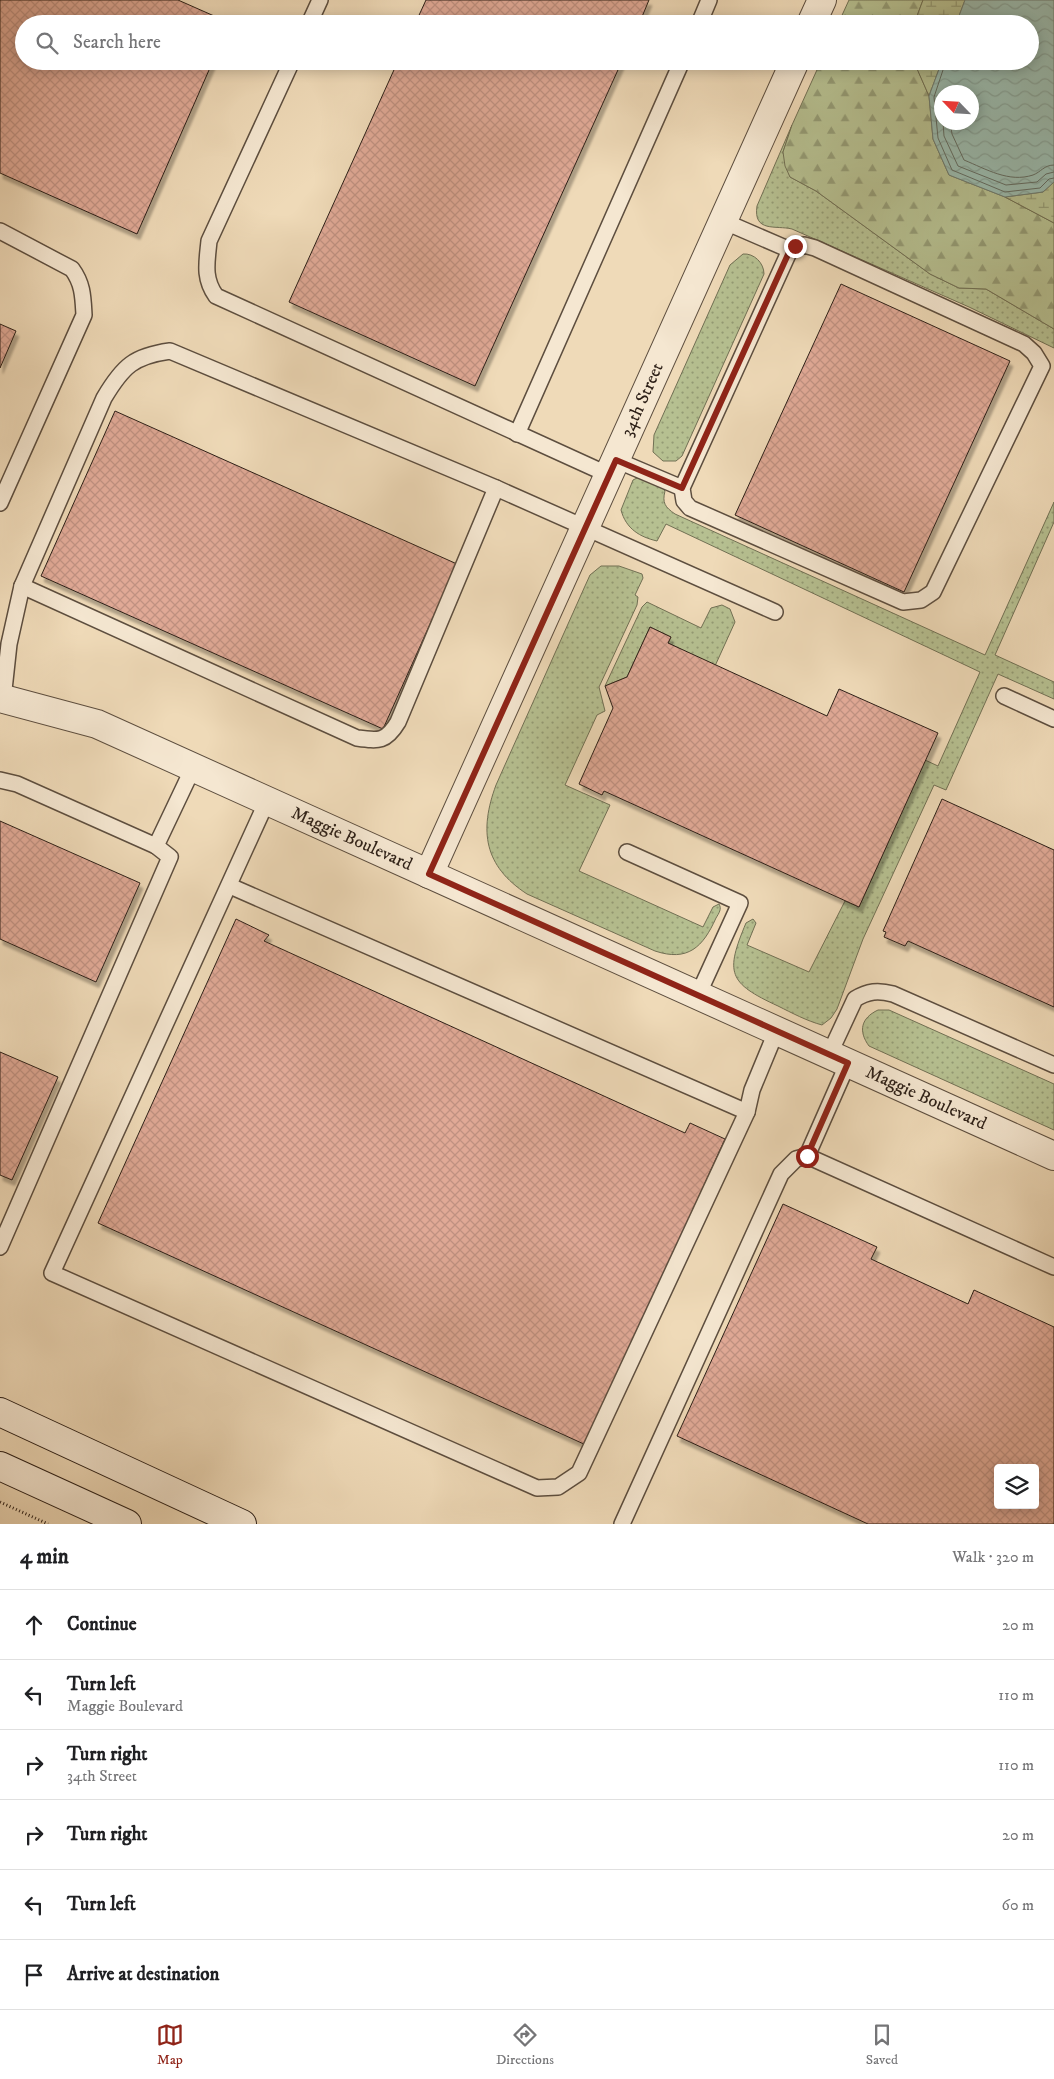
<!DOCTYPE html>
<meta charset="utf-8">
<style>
body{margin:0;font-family:"IM FELL DW Pica",serif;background:#f6f6f6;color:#202124}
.controls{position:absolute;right:15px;bottom:15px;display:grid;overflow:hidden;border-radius:5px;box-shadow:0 2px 12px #0003}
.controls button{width:45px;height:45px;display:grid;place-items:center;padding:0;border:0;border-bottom:1px solid #e0e0e0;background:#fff;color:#202124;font:25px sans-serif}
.compass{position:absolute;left:934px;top:85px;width:45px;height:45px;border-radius:50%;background:#fff;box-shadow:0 2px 12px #0003;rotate:295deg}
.stop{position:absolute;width:15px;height:15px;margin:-11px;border:4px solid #8f2418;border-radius:50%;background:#fff}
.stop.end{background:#8f2418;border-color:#fff;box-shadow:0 1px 5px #0008}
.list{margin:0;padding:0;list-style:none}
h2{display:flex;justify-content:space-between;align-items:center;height:65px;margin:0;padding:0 20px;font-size:21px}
h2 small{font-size:16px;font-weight:400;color:#757577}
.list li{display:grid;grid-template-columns:32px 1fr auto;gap:15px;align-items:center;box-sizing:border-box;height:70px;padding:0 20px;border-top:1px solid #e0e0e0}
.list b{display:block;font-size:19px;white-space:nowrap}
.list p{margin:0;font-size:16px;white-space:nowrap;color:#757577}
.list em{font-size:16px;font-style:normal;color:#757577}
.icon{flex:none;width:28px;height:28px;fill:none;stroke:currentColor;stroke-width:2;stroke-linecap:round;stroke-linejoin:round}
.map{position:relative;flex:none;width:1054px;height:1524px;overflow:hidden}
.search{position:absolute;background:#fff;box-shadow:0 2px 12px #0003;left:15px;right:15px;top:15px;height:55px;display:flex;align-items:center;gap:12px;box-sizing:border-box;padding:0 18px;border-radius:28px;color:#757577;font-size:19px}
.sheet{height:485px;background:#fff}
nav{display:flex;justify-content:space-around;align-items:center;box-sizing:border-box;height:70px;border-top:1px solid #e0e0e0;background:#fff;font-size:14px;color:#757577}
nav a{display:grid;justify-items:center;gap:2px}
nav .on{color:#8f2418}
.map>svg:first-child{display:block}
.grass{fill:url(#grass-dots);stroke:#717054}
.forest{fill:url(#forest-firs);stroke:#717054}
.wetland{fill:url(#wetland-marsh);stroke:#717054}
.water{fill:url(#water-waves);stroke:#6e7d72;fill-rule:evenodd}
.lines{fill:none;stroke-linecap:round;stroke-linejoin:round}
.shore{stroke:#636d63;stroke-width:1}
.building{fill:url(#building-cross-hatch);stroke:#2c1f17;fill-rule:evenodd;filter:url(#shadow)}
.lane-casing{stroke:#5d4e3f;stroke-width:18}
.street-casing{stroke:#5d4e3f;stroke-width:30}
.secondary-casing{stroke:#2c1f17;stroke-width:30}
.path{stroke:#2c1f17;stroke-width:3;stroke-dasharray:1 2.5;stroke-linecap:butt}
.lane{stroke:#f5e7d1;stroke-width:15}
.street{stroke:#f5e7d1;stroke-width:28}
.secondary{stroke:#f5e7d1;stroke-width:28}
.route{stroke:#8f2418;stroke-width:6}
.labels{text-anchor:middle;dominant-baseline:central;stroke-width:4.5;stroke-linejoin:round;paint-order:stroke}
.street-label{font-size:18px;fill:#2c1f17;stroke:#f5e7d1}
</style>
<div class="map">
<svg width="1054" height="1524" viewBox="0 0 1054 1524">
<defs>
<pattern id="grass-dots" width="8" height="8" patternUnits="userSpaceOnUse" patternTransform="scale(1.25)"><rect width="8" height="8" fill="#b6c091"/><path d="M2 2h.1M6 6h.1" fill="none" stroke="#949b75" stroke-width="1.8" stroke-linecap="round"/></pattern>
<pattern id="forest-firs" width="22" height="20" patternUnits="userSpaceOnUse" patternTransform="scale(1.25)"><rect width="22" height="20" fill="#b6c091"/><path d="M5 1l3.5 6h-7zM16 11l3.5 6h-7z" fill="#949b75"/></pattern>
<pattern id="wetland-marsh" width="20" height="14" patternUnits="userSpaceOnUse" patternTransform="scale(1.25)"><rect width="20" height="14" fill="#b6c091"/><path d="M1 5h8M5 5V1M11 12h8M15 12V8" fill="none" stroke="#949b75"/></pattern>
<pattern id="water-waves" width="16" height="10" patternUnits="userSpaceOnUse" patternTransform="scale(1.25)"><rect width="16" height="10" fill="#9abbaf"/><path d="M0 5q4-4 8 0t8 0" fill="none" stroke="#85a096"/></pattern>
<pattern id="building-cross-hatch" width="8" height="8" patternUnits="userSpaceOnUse" patternTransform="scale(1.25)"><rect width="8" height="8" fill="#e0a996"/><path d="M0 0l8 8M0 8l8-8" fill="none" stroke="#c09181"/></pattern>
<filter id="shadow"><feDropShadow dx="3" dy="5.5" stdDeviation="1" flood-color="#0004"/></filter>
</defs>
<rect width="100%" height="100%" fill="#efdab8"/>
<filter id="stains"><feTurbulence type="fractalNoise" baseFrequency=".004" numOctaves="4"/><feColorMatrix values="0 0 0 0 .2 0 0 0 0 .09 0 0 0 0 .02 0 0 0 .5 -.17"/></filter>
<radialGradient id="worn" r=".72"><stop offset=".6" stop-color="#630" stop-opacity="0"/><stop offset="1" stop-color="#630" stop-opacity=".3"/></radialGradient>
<g class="grass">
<path d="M792,125L783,152L790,177L816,191L930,274L959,288L986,289L1054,329V348L969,307L792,229C776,225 753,233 757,206Z"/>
<path d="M743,254C754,253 764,263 764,274L682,456L676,461H663L653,452L654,435L730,265Z"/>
<path d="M639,477L661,486L665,491C662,503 665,507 675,514L985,655L1054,502V522L995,655L1054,682V699L998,674L946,790L934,785L863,939L837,1009L831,1018L822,1025C807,1021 792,1013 778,1006C728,983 725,973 746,923L753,919L756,923L747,945L809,972L845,901L859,907L925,760L938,766L980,672L666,524L657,541C640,537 626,529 621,510L633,480Z"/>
<path d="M601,566H619L642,574L643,578L635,595L638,597L637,605L599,687L605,711L597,715L565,785L610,805L579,871L703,927L713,907L719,904C722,909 719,913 716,918C703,947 688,962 655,951L527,894C484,866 479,831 496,785L585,586L590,575Z"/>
<polygon points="647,602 701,628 711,608 722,605 730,609 735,622 715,666 668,643 671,637 650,627 627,677 605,686 642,607"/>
<path d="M878,1010H889L1054,1084V1130L869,1046C858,1031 861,1018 878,1010Z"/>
</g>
<g class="forest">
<polygon points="849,0 923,0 914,24 838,24"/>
<polygon points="821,61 914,61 929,96 933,139 949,175 1005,197 1054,223 1054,329 986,289 959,288 930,274 816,191 790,177 785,166 783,152 792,125"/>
</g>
<g class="wetland">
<polygon points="923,0 965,0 956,24 914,24"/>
<polygon points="914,61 942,61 929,96 914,62"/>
<polygon points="1054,182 1054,223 1005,197 1043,192"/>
</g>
<path class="water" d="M965,0H1054V182L1043,192L1005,197L949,175L933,139L929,96L942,61H1030V24H956ZM942,92H972V122H942Z"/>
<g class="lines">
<g class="shore">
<polyline points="946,61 934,97 938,138 952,170 1005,192 1040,188 1049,179 1054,178"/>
<polyline points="943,122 944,136 958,166 1006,185 1037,182 1046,174 1054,172"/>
<path d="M950,122L952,134L964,160C986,169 1009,183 1033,175C1041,172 1044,165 1054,165"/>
</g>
</g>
<g class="building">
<polygon points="0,0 178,0 230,23 24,24 24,61 213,61 137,234 0,173"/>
<polygon points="426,0 649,0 639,24 415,24"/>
<polygon points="398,61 622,61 475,386 289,302"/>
<polygon points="841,284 1010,361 904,592 735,515"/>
<polygon points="0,324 16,331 0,368"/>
<polygon points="115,411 457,564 383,729 41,576"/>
<polygon points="650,627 671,637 668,643 827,716 839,689 938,733 859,907 604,791 602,795 579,784 613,708 605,686 627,677"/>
<polygon points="942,799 1054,850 1054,1007 908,941 905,946 884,937 886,932 883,931"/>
<polygon points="0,821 140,883 96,982 0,939"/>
<polygon points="236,919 269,935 264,941 685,1133 690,1123 725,1139 586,1445 98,1223"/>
<polygon points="0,1052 58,1077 12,1180 0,1175"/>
<path d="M783,1204L877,1247L871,1259L968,1304L974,1290L1054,1327V1524H868L677,1436ZM998,1468H1035V1505H998Z"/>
</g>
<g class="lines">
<g class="lane-casing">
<g id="lane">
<polyline points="309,24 320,0"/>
<polyline points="699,24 709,0"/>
<path d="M292,61L209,241C207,262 203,278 216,296L609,475"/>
<polyline points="723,221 790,250"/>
<path d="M0,231L72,269C83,284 83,297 84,315L0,503"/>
<polygon points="804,245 815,248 1024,344 1034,353 1042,366 933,592 921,600 903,602 690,508 684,501 682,488 790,250"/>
<polyline points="517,434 682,61"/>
<polyline points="616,460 682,488"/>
<path d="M22,586L357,738C379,741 386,742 398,722L496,488"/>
<polyline points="1004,696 1054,719"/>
<path d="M3,699L9,644L22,586L104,398C123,366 134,356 170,351L496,488L775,612"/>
<polyline points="0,780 17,784 156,846"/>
<polyline points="267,801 52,1273 537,1488 558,1487 579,1473 747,1112 752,1090 776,1032"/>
<polyline points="627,852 740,903 698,995"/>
<polyline points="230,886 747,1112"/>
<path d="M829,1055L855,999C868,991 878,990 893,994L1054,1065"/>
<polyline points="807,1156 848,1063"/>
<polyline points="0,1247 170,857 156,846 193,768"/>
<polyline points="622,1524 781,1174 796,1159 807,1156 1054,1267"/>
</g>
</g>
<g class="street-casing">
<g id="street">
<polyline points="811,24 822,0"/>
<path id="s1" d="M0,698L97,724L1054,1156"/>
<path id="s2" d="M429,874L795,61"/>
</g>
</g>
<g class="secondary-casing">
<g id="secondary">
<polyline points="0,1412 242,1524"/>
<polyline points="0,1466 127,1524"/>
</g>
</g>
<polyline class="path" points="0,1502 48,1524"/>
<use href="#lane" class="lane"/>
<use href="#street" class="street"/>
<use href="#secondary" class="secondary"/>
</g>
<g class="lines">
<polyline class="route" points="795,246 790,250 682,488 616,460 429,874 848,1063 807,1156"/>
</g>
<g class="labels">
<g class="street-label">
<text stroke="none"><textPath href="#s2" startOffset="520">34th Street</textPath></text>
<text stroke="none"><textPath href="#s1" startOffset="380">Maggie Boulevard</textPath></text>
<text stroke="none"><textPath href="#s1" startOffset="1010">Maggie Boulevard</textPath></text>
</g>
</g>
<rect width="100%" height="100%" filter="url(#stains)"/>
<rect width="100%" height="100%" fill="url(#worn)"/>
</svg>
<div class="controls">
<button><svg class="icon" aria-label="layers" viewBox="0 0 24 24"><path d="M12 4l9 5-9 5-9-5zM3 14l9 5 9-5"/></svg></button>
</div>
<svg class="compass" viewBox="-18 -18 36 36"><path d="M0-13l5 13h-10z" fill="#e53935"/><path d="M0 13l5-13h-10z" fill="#757577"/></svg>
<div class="stop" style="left:807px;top:1156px"></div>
<div class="stop end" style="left:795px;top:246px"></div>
<div class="search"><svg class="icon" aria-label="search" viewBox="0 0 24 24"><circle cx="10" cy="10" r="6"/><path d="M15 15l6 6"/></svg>Search here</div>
</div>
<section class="sheet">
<h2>4 min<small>Walk · 320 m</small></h2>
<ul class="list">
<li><svg class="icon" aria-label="ahead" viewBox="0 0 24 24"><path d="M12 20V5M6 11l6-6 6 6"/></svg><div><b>Continue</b></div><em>20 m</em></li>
<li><svg class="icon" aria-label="left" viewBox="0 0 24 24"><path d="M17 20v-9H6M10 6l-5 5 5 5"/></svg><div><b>Turn left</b><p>Maggie Boulevard</p></div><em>110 m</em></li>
<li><svg class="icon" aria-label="right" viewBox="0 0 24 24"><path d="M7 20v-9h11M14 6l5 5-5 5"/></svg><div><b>Turn right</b><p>34th Street</p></div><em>110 m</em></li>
<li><svg class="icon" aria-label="right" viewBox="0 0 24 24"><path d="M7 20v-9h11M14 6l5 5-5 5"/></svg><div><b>Turn right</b></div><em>20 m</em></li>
<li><svg class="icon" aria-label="left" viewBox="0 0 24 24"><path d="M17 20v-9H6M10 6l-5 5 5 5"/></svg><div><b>Turn left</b></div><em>60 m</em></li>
<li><svg class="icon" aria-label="arrive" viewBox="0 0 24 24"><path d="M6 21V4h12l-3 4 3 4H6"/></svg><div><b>Arrive at destination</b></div></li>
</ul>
</section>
<nav>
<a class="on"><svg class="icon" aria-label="map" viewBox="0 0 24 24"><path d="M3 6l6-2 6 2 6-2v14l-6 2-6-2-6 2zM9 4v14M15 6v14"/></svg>Map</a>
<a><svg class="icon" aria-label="directions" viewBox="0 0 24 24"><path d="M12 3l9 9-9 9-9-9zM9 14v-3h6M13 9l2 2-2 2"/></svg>Directions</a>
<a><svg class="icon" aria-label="saved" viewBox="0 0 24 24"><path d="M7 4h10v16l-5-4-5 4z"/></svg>Saved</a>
</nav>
